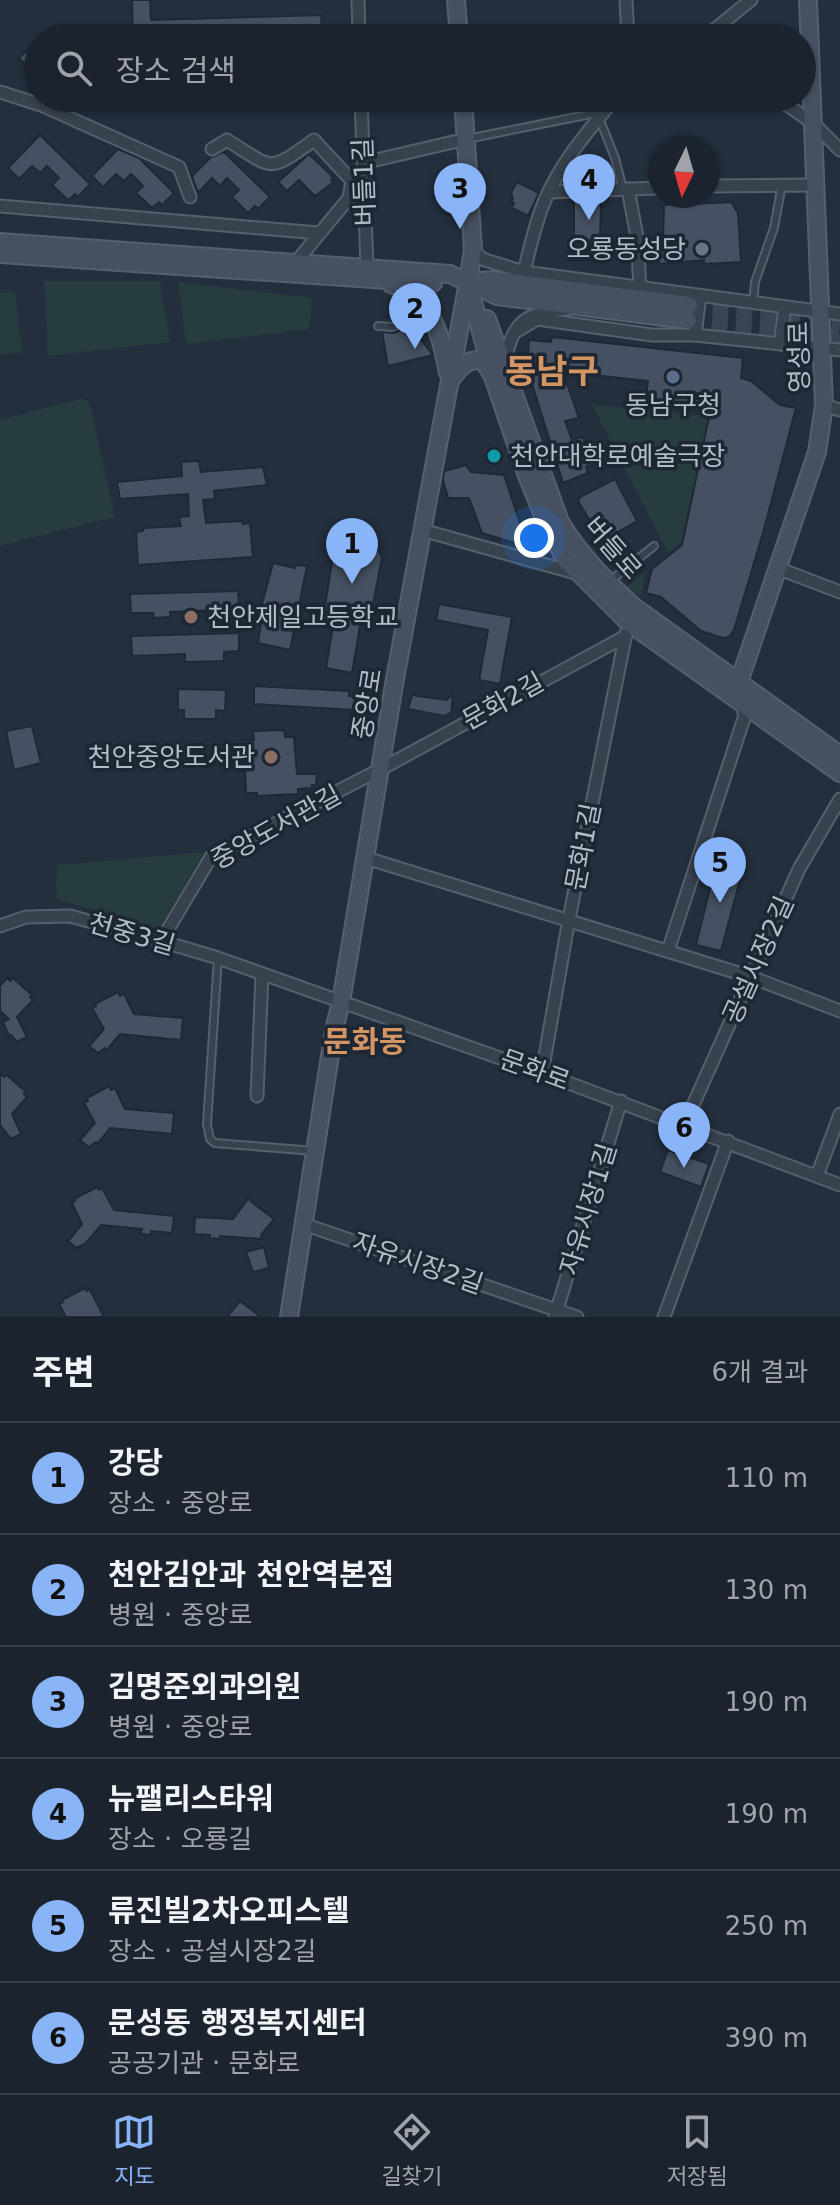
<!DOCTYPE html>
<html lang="ko">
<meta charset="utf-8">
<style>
body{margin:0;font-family:"DejaVu Sans","Noto Sans KR",sans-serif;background:#242b36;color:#f1f3f6}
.compass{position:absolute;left:648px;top:136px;width:72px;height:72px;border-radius:50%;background:#1b232e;box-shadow:0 2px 6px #0004;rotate:185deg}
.you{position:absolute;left:534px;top:538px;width:28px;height:28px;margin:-20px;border:6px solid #fff;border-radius:50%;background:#1a73e8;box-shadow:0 0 0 12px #1a73e833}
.badge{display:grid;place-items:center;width:52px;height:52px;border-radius:50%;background:#8ab4f8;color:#111;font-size:26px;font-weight:700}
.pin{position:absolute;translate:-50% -66px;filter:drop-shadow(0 2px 4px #0008)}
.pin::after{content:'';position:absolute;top:42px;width:28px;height:24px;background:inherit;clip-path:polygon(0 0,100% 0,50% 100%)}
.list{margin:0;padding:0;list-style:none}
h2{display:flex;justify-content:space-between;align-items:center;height:104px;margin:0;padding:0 32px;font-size:34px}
h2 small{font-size:26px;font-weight:400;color:#a0a4aa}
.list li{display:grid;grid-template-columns:52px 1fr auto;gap:24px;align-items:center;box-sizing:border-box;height:112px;padding:0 32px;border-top:2px solid #39404a}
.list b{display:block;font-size:30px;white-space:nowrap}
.list p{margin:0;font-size:26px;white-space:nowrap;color:#a0a4aa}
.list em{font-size:26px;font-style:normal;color:#a0a4aa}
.icon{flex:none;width:44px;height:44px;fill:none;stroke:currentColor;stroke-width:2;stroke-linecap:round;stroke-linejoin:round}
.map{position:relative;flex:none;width:840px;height:1317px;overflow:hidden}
.search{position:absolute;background:#1b232e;box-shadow:0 2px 6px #0004;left:24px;right:24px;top:24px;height:88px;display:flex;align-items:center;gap:20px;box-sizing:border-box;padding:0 28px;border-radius:44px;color:#a0a4aa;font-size:30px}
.sheet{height:776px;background:#1b232e}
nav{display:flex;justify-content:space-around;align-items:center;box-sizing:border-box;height:112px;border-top:2px solid #39404a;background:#1b232e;font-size:22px;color:#a0a4aa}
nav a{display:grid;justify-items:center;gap:4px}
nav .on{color:#8ab4f8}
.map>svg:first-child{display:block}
.green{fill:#263c3f}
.building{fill:#455162;stroke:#1f2835;stroke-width:2}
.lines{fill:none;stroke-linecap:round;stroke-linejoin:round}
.secondary-tunnel{stroke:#3a4453;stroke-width:16;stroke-dasharray:16 8;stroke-linecap:butt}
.lane-casing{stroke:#565f6c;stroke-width:10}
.street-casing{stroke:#565f6c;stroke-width:15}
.secondary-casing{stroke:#565f6c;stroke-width:20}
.lane{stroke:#38414e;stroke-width:6}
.street{stroke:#38414e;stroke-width:11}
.secondary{stroke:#465061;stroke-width:16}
.worship-dot{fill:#6b7280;stroke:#1d2633;stroke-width:3}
.service-dot{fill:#5c6f8a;stroke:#1d2633;stroke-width:3}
.culture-dot{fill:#0f9aa8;stroke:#1d2633;stroke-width:3}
.education-dot{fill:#8d6e63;stroke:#1d2633;stroke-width:3}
.labels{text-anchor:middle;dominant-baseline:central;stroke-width:7;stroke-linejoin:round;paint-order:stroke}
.street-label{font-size:26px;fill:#b4bcc9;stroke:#1d2633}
.poi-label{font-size:26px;fill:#b4bcc9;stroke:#1d2633;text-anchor:end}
.quarter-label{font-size:30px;font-weight:bold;fill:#d59563;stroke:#1d2633}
.district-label{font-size:34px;font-weight:bold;fill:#d59563;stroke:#1d2633}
</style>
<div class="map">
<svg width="840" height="1317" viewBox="0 0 840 1317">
<rect width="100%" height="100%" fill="#242f3e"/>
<g class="green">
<polygon points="44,281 160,281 170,342 48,356"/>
<polygon points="178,282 312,298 309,329 186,344"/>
<polygon points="15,291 22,352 0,355 0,293"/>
<polygon points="81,399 87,401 90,405 115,517 0,546 0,420"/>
<polygon points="592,404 713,417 708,422 681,543 668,553"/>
<polygon points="647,570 637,609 619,593"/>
<polygon points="204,852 160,927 153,928 56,899 57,865"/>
</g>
<g class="building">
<polygon points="132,0 150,0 151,20 321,15 322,32 250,34 250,38 133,38"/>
<polygon points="38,40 38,73 33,68 30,70 19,58"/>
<polygon points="40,135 90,184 78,197 75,194 68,200 52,185 59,178 47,166 40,173 32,166 19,179 8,168"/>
<polygon points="118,149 139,158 174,193 162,205 159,202 152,208 136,193 143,186 131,174 124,181 116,174 103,187 92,176"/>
<polygon points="224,152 270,197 258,209 255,206 248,213 232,197 239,190 227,178 220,186 212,178 199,192 196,188 192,176 211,157"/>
<polygon points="309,154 333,177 331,180 334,182 315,196 299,180 287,191 278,182"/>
<polygon points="517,182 539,193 528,216 512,208 514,203 511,202 513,198 511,193"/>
<polygon points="574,201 601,202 600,240 574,240"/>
<polygon points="693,202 693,204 731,202 738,213 741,262 704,264 704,260 659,264 657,239 663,238 664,205"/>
<polygon points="410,326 433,355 388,366 382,332 394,333"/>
<polygon points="552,337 743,358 741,378 751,381 780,405 796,408 763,533 734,630 729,637 723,638 701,631 661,597 646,593 652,569 682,545 710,412 645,404 648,381 563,372 579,418 565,421 572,440 583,437 592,465 586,467 588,473 563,483 527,368 529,340 551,342"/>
<polygon points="199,461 201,472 263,467 267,485 214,491 215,499 203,500 206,523 242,521 243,524 250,523 253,557 138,565 136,532 143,531 143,528 181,526 179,517 189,516 188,494 120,499 117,482 182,476 181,462"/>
<polygon points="466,465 471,472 504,475 528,547 482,533 469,498 448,498 443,480 444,471"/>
<polygon points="615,479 637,521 602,541 578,501 580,497"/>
<polygon points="346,544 377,548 382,557 370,621 361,620 352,673 326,668 335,614 324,612 334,549 339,550"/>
<polygon points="273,563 295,568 296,565 307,566 290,650 258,643 261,624 257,623"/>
<polygon points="238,591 239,609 170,612 170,617 154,618 153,613 131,613 130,594"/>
<polygon points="439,604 512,617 500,684 479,680 488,630 436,620"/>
<polygon points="239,633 239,651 224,652 224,661 185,662 185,654 132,656 131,636"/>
<polygon points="254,686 349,691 349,696 355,697 354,710 254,704"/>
<polygon points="178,689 226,690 225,711 216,710 216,719 184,719 184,710 178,710"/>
<polygon points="412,695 446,700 453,695 451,713 444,716 408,709"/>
<polygon points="32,726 41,763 14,770 6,731"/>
<polygon points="284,730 285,737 294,737 297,774 317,774 316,785 312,785 312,788 298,789 298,794 257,796 257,793 246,793 244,740 254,740 253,731"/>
<polygon points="719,852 745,861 721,951 696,945"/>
<polygon points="7,978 10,981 13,978 32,995 30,997 33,1000 17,1017 27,1037 17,1042 11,1035 9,1036 3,1022 9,1019 0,1011 0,986"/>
<polygon points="118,992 120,996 124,994 134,1014 183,1018 181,1040 120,1034 107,1050 105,1048 98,1053 89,1046 104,1029 92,1008 96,1006 95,1004"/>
<polygon points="0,1073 4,1077 7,1075 26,1092 24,1094 27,1097 12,1114 21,1134 11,1139 0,1125"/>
<polygon points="109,1086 111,1090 115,1088 125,1109 174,1113 172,1134 110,1128 98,1143 96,1142 89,1147 80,1140 95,1123 84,1103 88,1101 87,1098"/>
<polygon points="668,1150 709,1164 701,1187 660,1172"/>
<polygon points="97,1187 99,1190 102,1188 114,1210 174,1216 172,1233 151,1231 151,1235 141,1234 142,1229 101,1225 85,1244 76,1248 68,1241 82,1224 72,1203 75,1201 74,1199"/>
<polygon points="248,1199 274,1219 261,1235 262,1239 220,1236 220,1239 210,1238 210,1235 194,1234 195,1217 233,1219"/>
<polygon points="264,1247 269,1268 253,1272 246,1252"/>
<polygon points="85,1288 86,1291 90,1290 104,1317 66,1317 59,1304 63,1302 62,1300"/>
<polygon points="240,1301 261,1317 227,1317"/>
</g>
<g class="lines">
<g class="secondary-tunnel">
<polyline points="689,305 840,326"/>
<polyline points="688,320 840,342"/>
</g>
<g class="lane-casing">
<g id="lane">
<polyline points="599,118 615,158 623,189"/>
<polyline points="467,139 601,112"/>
<polyline points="753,303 755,282 774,228 782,184"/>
<polyline points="378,326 392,327 425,313"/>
<polyline points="610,581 654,546"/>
<polyline points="218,958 207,1124 210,1139 215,1143 315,1151"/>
</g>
</g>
<g class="street-casing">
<g id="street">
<polyline points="358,0 359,38"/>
<polyline points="626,0 628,38"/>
<polyline points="704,38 751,0"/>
<polyline points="0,92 41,105 179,167 190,197"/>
<polyline points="361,98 367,267"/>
<polyline points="777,98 813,123 840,150"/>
<path d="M212,149L227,140C275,170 267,173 314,140L352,181L349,198L296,262"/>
<polyline points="363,163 466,139"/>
<polyline points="708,186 816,185"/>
<polyline points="628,189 637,237 640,288"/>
<polyline points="549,192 660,188"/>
<polyline points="0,206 319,233"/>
<polyline points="473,249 482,259 524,272 840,314"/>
<path d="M524,272C530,248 535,223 545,200C561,162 589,130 615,98"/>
<polyline points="517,331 537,319 652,335 695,335 840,350"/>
<polyline points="695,335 700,296"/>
<polyline points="780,344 785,307"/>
<path d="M504,365C513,322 522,314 566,309"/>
<polyline points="824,405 840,410"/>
<polyline points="422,530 579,574"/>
<polyline points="777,568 840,592"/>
<polyline points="366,858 751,977 840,1011"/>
<polyline points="0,926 26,917 70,916 161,941 218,958 542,1073 840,1185"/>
<polyline points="161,941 211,857 381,769 626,636"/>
<polyline points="668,951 745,715 740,700"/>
<polyline points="542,1073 569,919 626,633"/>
<polyline points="257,1096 262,975"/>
<polyline points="684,1125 799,869 840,799"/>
<polyline points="817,1176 840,1114"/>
<polyline points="303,1224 577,1317"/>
<polyline points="555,1316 621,1101"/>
<polyline points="664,1317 728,1141"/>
</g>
</g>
<g class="secondary-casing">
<g id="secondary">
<polyline points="456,0 459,38"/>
<polyline points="0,242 450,274 497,296 688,320"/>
<polyline points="0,254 433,283"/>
<polyline points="468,282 494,280 689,305"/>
<path d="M391,284C432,298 441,334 448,373"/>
<polyline points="469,287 493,377 526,473 546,523 565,559 628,622 840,773"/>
<path d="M487,319L560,522C580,555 605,580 633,606L840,755"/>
<path d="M450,381C458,370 468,355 484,362L491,373"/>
<polyline points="739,699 739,682 817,452 824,405 808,0"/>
<polyline points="289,1317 334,1030 341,1002 395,679 468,282 473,249 463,98"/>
</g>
</g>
<use href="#lane" class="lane"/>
<use href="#street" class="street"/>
<use href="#secondary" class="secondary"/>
</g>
<circle class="worship-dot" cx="702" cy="249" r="8"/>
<circle class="service-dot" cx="673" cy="377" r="8"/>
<circle class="culture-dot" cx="494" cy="456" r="8"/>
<g class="education-dot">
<circle cx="191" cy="617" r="8"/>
<circle cx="271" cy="757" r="8"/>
</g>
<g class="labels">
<g class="street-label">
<text transform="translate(364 182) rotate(-92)">버들1길</text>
<text transform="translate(799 357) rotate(-91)">영성로</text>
<text transform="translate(613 548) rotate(49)">버들로</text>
<text transform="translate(503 701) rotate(-29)">문화2길</text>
<text transform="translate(367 704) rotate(-81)">중앙로</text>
<text transform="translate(276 827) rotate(-29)">중앙도서관길</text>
<text transform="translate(583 847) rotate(-79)">문화1길</text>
<text transform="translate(132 934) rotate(16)">천중3길</text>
<text transform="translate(758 960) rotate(-66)">공설시장2길</text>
<text transform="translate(535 1070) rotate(20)">문화로</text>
<text transform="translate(588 1209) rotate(-73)">자유시장1길</text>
<text transform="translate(418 1263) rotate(19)">자유시장2길</text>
</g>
<g class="poi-label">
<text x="686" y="249">오룡동성당</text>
<text x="673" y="405" text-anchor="middle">동남구청</text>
<text x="510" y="456" text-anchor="start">천안대학로예술극장</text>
<text x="207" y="617" text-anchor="start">천안제일고등학교</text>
<text x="255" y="757">천안중앙도서관</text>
</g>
<g class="quarter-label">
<text x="365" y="1041">문화동</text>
</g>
<g class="district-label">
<text x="552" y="371">동남구</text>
</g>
</g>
</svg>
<svg class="compass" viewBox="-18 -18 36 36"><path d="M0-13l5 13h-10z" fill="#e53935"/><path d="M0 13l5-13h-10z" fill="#a0a4aa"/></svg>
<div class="you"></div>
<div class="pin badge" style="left:352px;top:584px">1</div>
<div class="pin badge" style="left:415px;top:349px">2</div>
<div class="pin badge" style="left:460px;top:229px">3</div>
<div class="pin badge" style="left:589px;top:220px">4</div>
<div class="pin badge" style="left:720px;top:903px">5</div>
<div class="pin badge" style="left:684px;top:1168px">6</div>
<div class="search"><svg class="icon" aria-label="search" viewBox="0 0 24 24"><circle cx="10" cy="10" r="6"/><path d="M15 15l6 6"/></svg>장소 검색</div>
</div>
<section class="sheet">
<h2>주변<small>6개 결과</small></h2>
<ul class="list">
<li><span class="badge">1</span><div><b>강당</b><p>장소 · 중앙로</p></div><em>110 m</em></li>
<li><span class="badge">2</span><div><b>천안김안과 천안역본점</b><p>병원 · 중앙로</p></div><em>130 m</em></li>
<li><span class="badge">3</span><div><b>김명준외과의원</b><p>병원 · 중앙로</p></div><em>190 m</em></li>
<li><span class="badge">4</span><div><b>뉴팰리스타워</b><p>장소 · 오룡길</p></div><em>190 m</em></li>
<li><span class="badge">5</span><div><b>류진빌2차오피스텔</b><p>장소 · 공설시장2길</p></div><em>250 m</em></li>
<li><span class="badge">6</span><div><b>문성동 행정복지센터</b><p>공공기관 · 문화로</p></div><em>390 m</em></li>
</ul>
</section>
<nav>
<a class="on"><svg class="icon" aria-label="map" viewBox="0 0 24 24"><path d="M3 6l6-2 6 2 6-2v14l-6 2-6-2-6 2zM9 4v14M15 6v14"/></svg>지도</a>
<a><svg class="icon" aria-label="directions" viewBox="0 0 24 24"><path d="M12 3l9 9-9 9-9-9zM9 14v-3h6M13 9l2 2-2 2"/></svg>길찾기</a>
<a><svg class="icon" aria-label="saved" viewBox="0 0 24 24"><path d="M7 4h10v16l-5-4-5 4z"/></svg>저장됨</a>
</nav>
